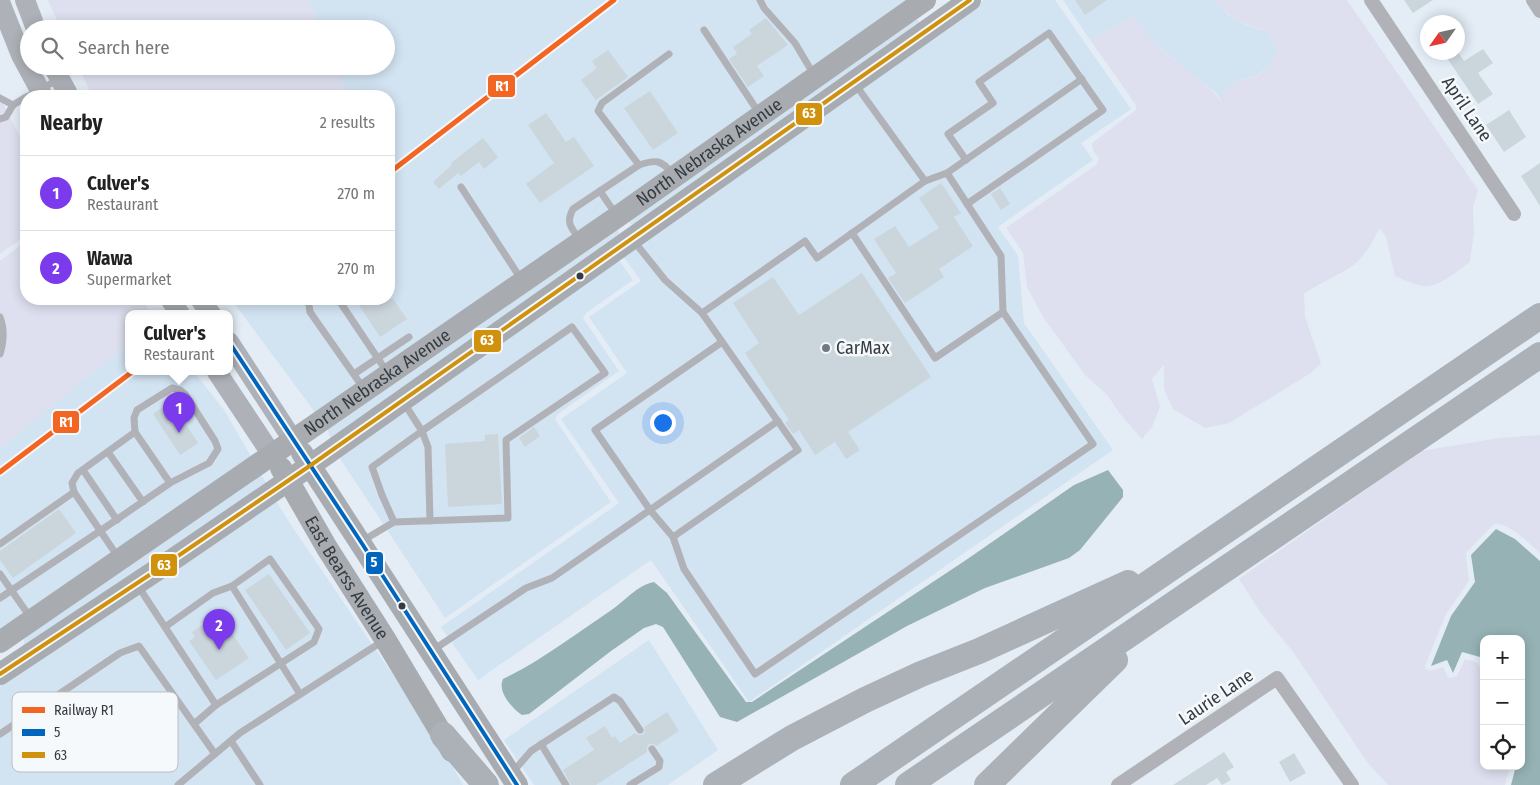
<!DOCTYPE html>
<meta charset="utf-8">
<style>
body{margin:0;font-family:"Fira Sans Condensed",sans-serif;background:#f2f2f2;color:#222}
.controls{position:absolute;right:15px;bottom:15px;display:grid;overflow:hidden;border-radius:10px;box-shadow:0 2px 12px #0003}
.controls button{width:45px;height:45px;display:grid;place-items:center;padding:0;border:0;border-bottom:1px solid #e0e0e0;background:#fff;color:#222;font:25px sans-serif}
.compass{position:absolute;left:1420px;top:15px;width:45px;height:45px;border-radius:50%;background:#fff;box-shadow:0 2px 12px #0003;rotate:236deg}
.you{position:absolute;left:662px;top:422px;width:18px;height:18px;margin:-12px;border:4px solid #fff;border-radius:50%;background:#1a73e8;box-shadow:0 0 0 8px #1a73e833}
.badge{display:grid;place-items:center;width:32px;height:32px;border-radius:50%;background:#7c3aed;color:#fff;font-size:16px;font-weight:700}
.pin{position:absolute;translate:-50% -41px;filter:drop-shadow(0 1px 2px #0008)}
.pin::after{content:'';position:absolute;top:26px;width:18px;height:15px;background:inherit;clip-path:polygon(0 0,100% 0,50% 100%)}
.popup{position:absolute;left:125px;top:310px;width:108px;height:65px;box-sizing:border-box;display:grid;place-content:center;border-radius:10px;background:#fff;filter:drop-shadow(0 1px 4px #0005);font-size:16px;white-space:nowrap;color:#767676}
.popup b{font-size:19px;color:#222}
.popup::after{content:'';position:absolute;left:50%;top:100%;margin-left:-10px;border:10px solid transparent;border-top-color:#fff}
.list{margin:0;padding:0;list-style:none}
h2{display:flex;justify-content:space-between;align-items:center;height:65px;margin:0;padding:0 20px;font-size:21px}
h2 small{font-size:16px;font-weight:400;color:#767676}
.list li{display:grid;grid-template-columns:32px 1fr auto;gap:15px;align-items:center;box-sizing:border-box;height:75px;padding:0 20px;border-top:1px solid #e0e0e0}
.list b{display:block;font-size:19px;white-space:nowrap}
.list p{margin:0;font-size:16px;white-space:nowrap;color:#767676}
.list em{font-size:16px;font-style:normal;color:#767676}
.icon{flex:none;width:28px;height:28px;fill:none;stroke:currentColor;stroke-width:2;stroke-linecap:round;stroke-linejoin:round}
.map{position:relative;flex:none;width:1540px;height:785px;overflow:hidden}
.search{position:absolute;background:#fff;box-shadow:0 2px 12px #0003;left:20px;top:20px;width:375px;height:55px;display:flex;align-items:center;gap:12px;box-sizing:border-box;padding:0 18px;border-radius:28px;color:#767676;font-size:19px}
.panel{position:absolute;background:#fff;box-shadow:0 2px 12px #0003;left:20px;top:90px;width:375px;height:215px;border-radius:20px}
.map>svg:first-child{display:block}
.built{fill:#d2e3f2}
.green{fill:#dee0f0}
.water{fill:#96b2b4}
.building{fill:#cbd6dc}
.lines{fill:none;stroke-linecap:round;stroke-linejoin:round}
.service{stroke:#b0b2b7;stroke-width:7}
.minor{stroke:#b0b2b7;stroke-width:14}
.secondary{stroke:#aeb2b8;stroke-width:20}
.primary{stroke:#a8acb1;stroke-width:22}
.motorway{stroke:#abb1b7;stroke-width:26}
.bus-1-casing{stroke:#f6f9fc;stroke-width:8}
.bus-2-casing{stroke:#f6f9fc;stroke-width:8}
.bus-1{stroke:#0065bd;stroke-width:4}
.bus-2{stroke:#d0910d;stroke-width:4}
.rail-1-casing{stroke:#f6f9fc;stroke-width:9}
.rail-1{stroke:#f26522;stroke-width:5}
.bus-dot{fill:#343b41;stroke:#f6f9fc;stroke-width:2}
.poi-dot{fill:#727980;stroke:#f6f9fc;stroke-width:2}
.labels{text-anchor:middle;dominant-baseline:central;stroke-width:5;stroke-linejoin:round;paint-order:stroke}
.street-label{font-size:18px;fill:#343b41;stroke:#f6f9fc}
.poi-label{font-size:18px;fill:#343b41;stroke:#f6f9fc;text-anchor:start}
.key{fill:#f6f9fc;stroke:#bcc0c4;stroke-width:1}
.key-label{font-size:14px;fill:#343b41}
.line-badge{stroke:#f6f9fc;stroke-width:2}
.badge-label{font-size:14px;text-anchor:middle;font-weight:bold;fill:#fff}
</style>
<div class="map">
<svg width="1540" height="785" viewBox="0 0 1540 785">
<rect width="100%" height="100%" fill="#e4edf6"/>
<g class="built">
<polygon points="309,0 914,0 317,415 231,299 389,299 389,96 353,96 344,89 334,66 386,66 386,29 319,29"/>
<polygon points="984,0 1055,0 1131,109 1081,143 1093,160 998,227 1018,256 1024,323 1113,450 749,702 651,560 478,680 441,627 619,503 561,419 627,373 589,317 641,281 621,253"/>
<polygon points="1063,0 1215,0 1227,14 1247,25 1270,33 1278,52 1267,67 1256,76 1238,80 1225,91 1222,101 1215,92 1185,69 1148,36 1132,16 1090,40"/>
<polygon points="914,15 922,26 634,228 626,218"/>
<polygon points="615,226 622,237 332,442 327,428"/>
<polygon points="616,256 633,280 586,313 583,318 619,371 558,414 555,419 611,502 445,618 337,454"/>
<polygon points="129,343 129,372 194,372 224,410 253,460 0,634 0,448"/>
<polygon points="259,471 268,486 23,648 25,636"/>
<polygon points="274,497 287,519 443,749 463,785 0,785 0,681"/>
<polygon points="649,640 718,750 668,785 534,785 504,740"/>
</g>
<g class="green">
<polygon points="48,0 309,0 319,29 61,29"/>
<path d="M1215,0H1347L1478,190L1473,207L1474,233L1470,262C1459,270 1443,284 1429,286C1420,288 1403,279 1395,276L1386,237L1380,228C1373,240 1366,255 1355,264C1339,276 1320,282 1304,294L1305,317L1321,363L1311,373L1229,423L1205,428L1173,409L1164,389V365L1152,379L1160,407L1152,427L1142,439L1120,414L1108,396L1085,375L1043,317L1027,287L1023,253L1006,228L1096,165L1099,159L1093,150L1092,143L1136,110V105L1090,40L1132,16C1147,36 1165,52 1184,68C1197,79 1211,87 1221,101L1225,91L1238,80L1257,76L1267,67L1278,52L1270,33C1250,25 1227,19 1215,0Z"/>
<polygon points="78,66 334,66 344,89 353,96 92,96"/>
<polygon points="0,98 26,148 26,235 0,254"/>
<polygon points="26,241 26,299 142,299 151,314 129,314 129,343 0,448 0,261"/>
<path d="M1540,435V553C1530,544 1508,522 1494,524L1466,553L1469,581L1446,614L1425,666L1426,669L1431,671L1443,667L1448,677L1452,678L1457,676L1465,659L1476,662L1484,670V766H1510L1505,785H1388L1367,762L1294,653L1261,613L1239,579L1421,451L1499,438Z"/>
</g>
<g class="water">
<path d="M1108,470L1123,490V497L1080,550L1069,558L985,588L907,626L737,722L720,717L663,627L656,624L644,628L611,651L529,714L522,715C512,708 497,692 503,679C539,662 576,634 610,611C624,602 637,585 654,582L667,593L746,702H752L966,560L1074,485Z"/>
<polygon points="1496,529 1515,539 1540,561 1540,785 1511,785 1516,766 1521,766 1521,639 1484,639 1484,661 1480,657 1462,652 1453,673 1447,660 1431,666 1451,616 1475,582 1471,555"/>
</g>
<g class="building">
<polygon points="1075,0 1107,0 1085,15"/>
<polygon points="1404,0 1433,0 1413,13"/>
<polygon points="766,18 788,45 757,66 764,76 748,87 729,59 737,54 733,47 752,34 749,30"/>
<polygon points="1483,49 1493,63 1478,73 1493,94 1478,104 1443,52 1458,52 1464,61"/>
<polygon points="608,50 628,77 596,100 581,80 597,68 592,61"/>
<polygon points="650,91 678,133 653,150 624,108"/>
<polygon points="1509,110 1526,137 1504,152 1486,125"/>
<polygon points="546,113 566,142 574,137 594,166 540,203 526,184 554,163 528,125"/>
<polygon points="483,138 498,157 484,169 479,162 461,176 458,173 439,189 433,182 452,165 451,163"/>
<polygon points="1540,163 1540,206 1521,176"/>
<polygon points="941,183 961,213 954,217 973,246 939,269 944,277 905,303 888,278 896,273 874,239 895,226 909,247 939,228 919,198"/>
<polygon points="1000,188 1010,204 1001,210 991,194"/>
<polygon points="862,273 931,377 848,432 860,450 846,459 835,442 815,455 799,430 793,434 785,423 789,420 745,353 759,343 733,303 773,277 799,315"/>
<polygon points="355,299 393,299 407,319 380,337"/>
<polygon points="174,399 189,421 186,424 198,443 180,455 153,414"/>
<polygon points="534,427 540,436 525,447 519,438"/>
<polygon points="498,434 502,504 448,507 445,444 485,441 485,435"/>
<polygon points="59,509 76,533 13,578 0,560 0,551"/>
<polygon points="269,574 310,633 286,650 245,590"/>
<polygon points="218,614 249,658 216,680 189,641 195,637 192,632"/>
<polygon points="667,712 679,731 656,746 654,744 649,744 647,747 647,752 596,785 571,785 563,770 594,750 586,738 605,726 612,738 615,736 620,743 635,733 638,735 643,735 645,732 644,727"/>
<polygon points="1224,752 1234,767 1226,772 1231,780 1222,785 1217,778 1206,785 1173,785"/>
<polygon points="1294,753 1306,773 1290,782 1279,762"/>
</g>
<g class="lines">
<g class="service">
<polyline points="760,0 764,8 795,43 814,75"/>
<polyline points="704,30 759,113"/>
<path d="M669,54L602,103L598,111L639,165C657,159 661,160 673,174"/>
<polyline points="855,84 925,181"/>
<polyline points="28,96 59,79"/>
<polyline points="0,98 13,105"/>
<polyline points="0,119 6,117 13,105 26,97"/>
<polyline points="966,160 948,134 993,103 979,82 1049,33 1103,110 967,204"/>
<polyline points="461,187 521,279"/>
<polyline points="600,191 615,213"/>
<polyline points="852,233 935,358 1003,312"/>
<path d="M580,240C572,228 565,224 573,209L639,165"/>
<polyline points="633,240 665,280 702,313 798,450 673,537"/>
<polyline points="308,299 310,312 364,389"/>
<polyline points="338,299 387,372"/>
<polyline points="702,313 805,241 817,258 925,181 947,173 1082,79"/>
<path d="M0,317C5,330 4,341 0,354"/>
<polyline points="722,342 595,430 650,510 673,537 684,569 755,674 1093,444 1003,312 1001,256 947,173"/>
<polyline points="354,374 409,337"/>
<polyline points="108,452 143,502"/>
<polyline points="83,470 117,520"/>
<polyline points="394,522 382,495 372,467 422,431 428,447 430,521"/>
<polyline points="362,541 394,522 508,518 506,440 605,373 572,327 422,431 404,403"/>
<polyline points="0,544 74,492"/>
<polyline points="118,557 74,492 72,483 78,473 135,432"/>
<polyline points="0,574 30,617"/>
<path d="M138,586C164,626 190,665 216,705L314,642L319,629L270,559L232,586L213,593L165,627"/>
<polyline points="232,586 300,694"/>
<polyline points="0,598 100,531 170,483 209,463 218,449 215,441 185,394 180,390 172,388 137,410 134,418 135,432 170,483"/>
<polyline points="433,650 526,588 552,578 778,421"/>
<polyline points="194,724 216,705"/>
<polyline points="0,734 120,653 139,646 215,754"/>
<polyline points="231,741 260,785"/>
<polyline points="541,744 566,785"/>
<polyline points="512,773 531,751 614,697 620,701 640,730"/>
<polyline points="178,785 240,733 383,641"/>
<polyline points="630,785 659,767 660,761 652,749"/>
</g>
<g class="minor">
<polyline points="1371,0 1514,214"/>
<polyline points="1533,0 1540,11"/>
<polyline points="1118,785 1277,678 1352,785"/>
</g>
<g class="secondary">
<polyline points="25,0 36,29"/>
<polyline points="0,2 21,55 43,96"/>
<polyline points="53,66 69,96"/>
<polyline points="170,299 180,314"/>
<polyline points="200,299 211,314"/>
<polyline points="229,342 293,440"/>
<polyline points="217,372 272,455"/>
</g>
<g class="primary">
<polyline points="302,453 517,785"/>
<path id="s1" d="M281,468L327,548L385,639L452,751"/>
<path id="s2" d="M0,642L617,217L925,0"/>
<polyline points="0,674 178,556 311,465 970,0"/>
</g>
<g class="motorway">
<polyline points="443,735 486,785"/>
<polyline points="716,785 792,738 865,700 921,674 979,651 1128,583"/>
<polyline points="853,785 1540,316"/>
<polyline points="908,785 1540,355"/>
<polyline points="987,785 1115,660"/>
</g>
<g class="bus-1-casing">
<polyline id="bus-1" points="229,342 361,542 517,785"/>
</g>
<g class="bus-2-casing">
<polyline id="bus-2" points="0,674 178,556 311,465 970,0"/>
</g>
<use href="#bus-1" class="bus-1"/>
<use href="#bus-2" class="bus-2"/>
<g class="rail-1-casing">
<g id="rail-1">
<polyline points="389,173 614,0"/>
<polyline points="0,472 132,372"/>
</g>
</g>
<use href="#rail-1" class="rail-1"/>
</g>
<g class="bus-dot">
<circle cx="580" cy="276" r="4.5"/>
<circle cx="402" cy="606" r="4.5"/>
</g>
<circle class="poi-dot" cx="826" cy="348" r="5"/>
<g class="labels">
<g class="street-label">
<text transform="translate(1467 109) rotate(56)">April Lane</text>
<text stroke="none"><textPath href="#s2" startOffset="862">North Nebraska Avenue</textPath></text>
<text stroke="none"><textPath href="#s2" startOffset="458">North Nebraska Avenue</textPath></text>
<text stroke="none"><textPath href="#s1" startOffset="128">East Bearss Avenue</textPath></text>
<text transform="translate(1216 697) rotate(-34)">Laurie Lane</text>
</g>
<g class="poi-label">
<text x="836" y="348">CarMax</text>
</g>
</g>
<rect x="12" y="692" width="166" height="80" rx="8" class="key"/>
<rect x="22" y="707" width="23" height="6" fill="#f26522"/>
<rect x="22" y="729" width="23" height="7" fill="#0065bd"/>
<rect x="22" y="752" width="23" height="6" fill="#d0910d"/>
<g class="key-label">
<text x="54" y="715">Railway R1</text>
<text x="54" y="737">5</text>
<text x="54" y="760">63</text>
</g>
<g class="line-badge">
<rect x="487" y="74" width="29" height="24" rx="5" fill="#f26522"/>
<rect x="795" y="102" width="28" height="24" rx="5" fill="#d0910d"/>
<rect x="473" y="329" width="29" height="24" rx="5" fill="#d0910d"/>
<rect x="52" y="410" width="28" height="24" rx="5" fill="#f26522"/>
<rect x="365" y="551" width="19" height="24" rx="5" fill="#0065bd"/>
<rect x="150" y="553" width="28" height="24" rx="5" fill="#d0910d"/>
</g>
<g class="badge-label">
<text x="502" y="91">R1</text>
<text x="809" y="118">63</text>
<text x="487" y="345">63</text>
<text x="66" y="427">R1</text>
<text x="374" y="567">5</text>
<text x="164" y="570">63</text>
</g>
</svg>
<div class="controls">
<button>+</button>
<button>−</button>
<button><svg class="icon" aria-label="locate" viewBox="0 0 24 24"><circle cx="12" cy="12" r="6"/><path d="M12 2v4M12 18v4M2 12h4M18 12h4"/></svg></button>
</div>
<svg class="compass" viewBox="-18 -18 36 36"><path d="M0-13l5 13h-10z" fill="#e53935"/><path d="M0 13l5-13h-10z" fill="#767676"/></svg>
<div class="you"></div>
<div class="pin badge" style="left:179px;top:433px">1</div>
<div class="popup"><b>Culver's</b>Restaurant</div>
<div class="pin badge" style="left:219px;top:650px">2</div>
<div class="search"><svg class="icon" aria-label="search" viewBox="0 0 24 24"><circle cx="10" cy="10" r="6"/><path d="M15 15l6 6"/></svg>Search here</div>
<section class="panel">
<h2>Nearby<small>2 results</small></h2>
<ul class="list">
<li><span class="badge">1</span><div><b>Culver's</b><p>Restaurant</p></div><em>270 m</em></li>
<li><span class="badge">2</span><div><b>Wawa</b><p>Supermarket</p></div><em>270 m</em></li>
</ul>
</section>
</div>
